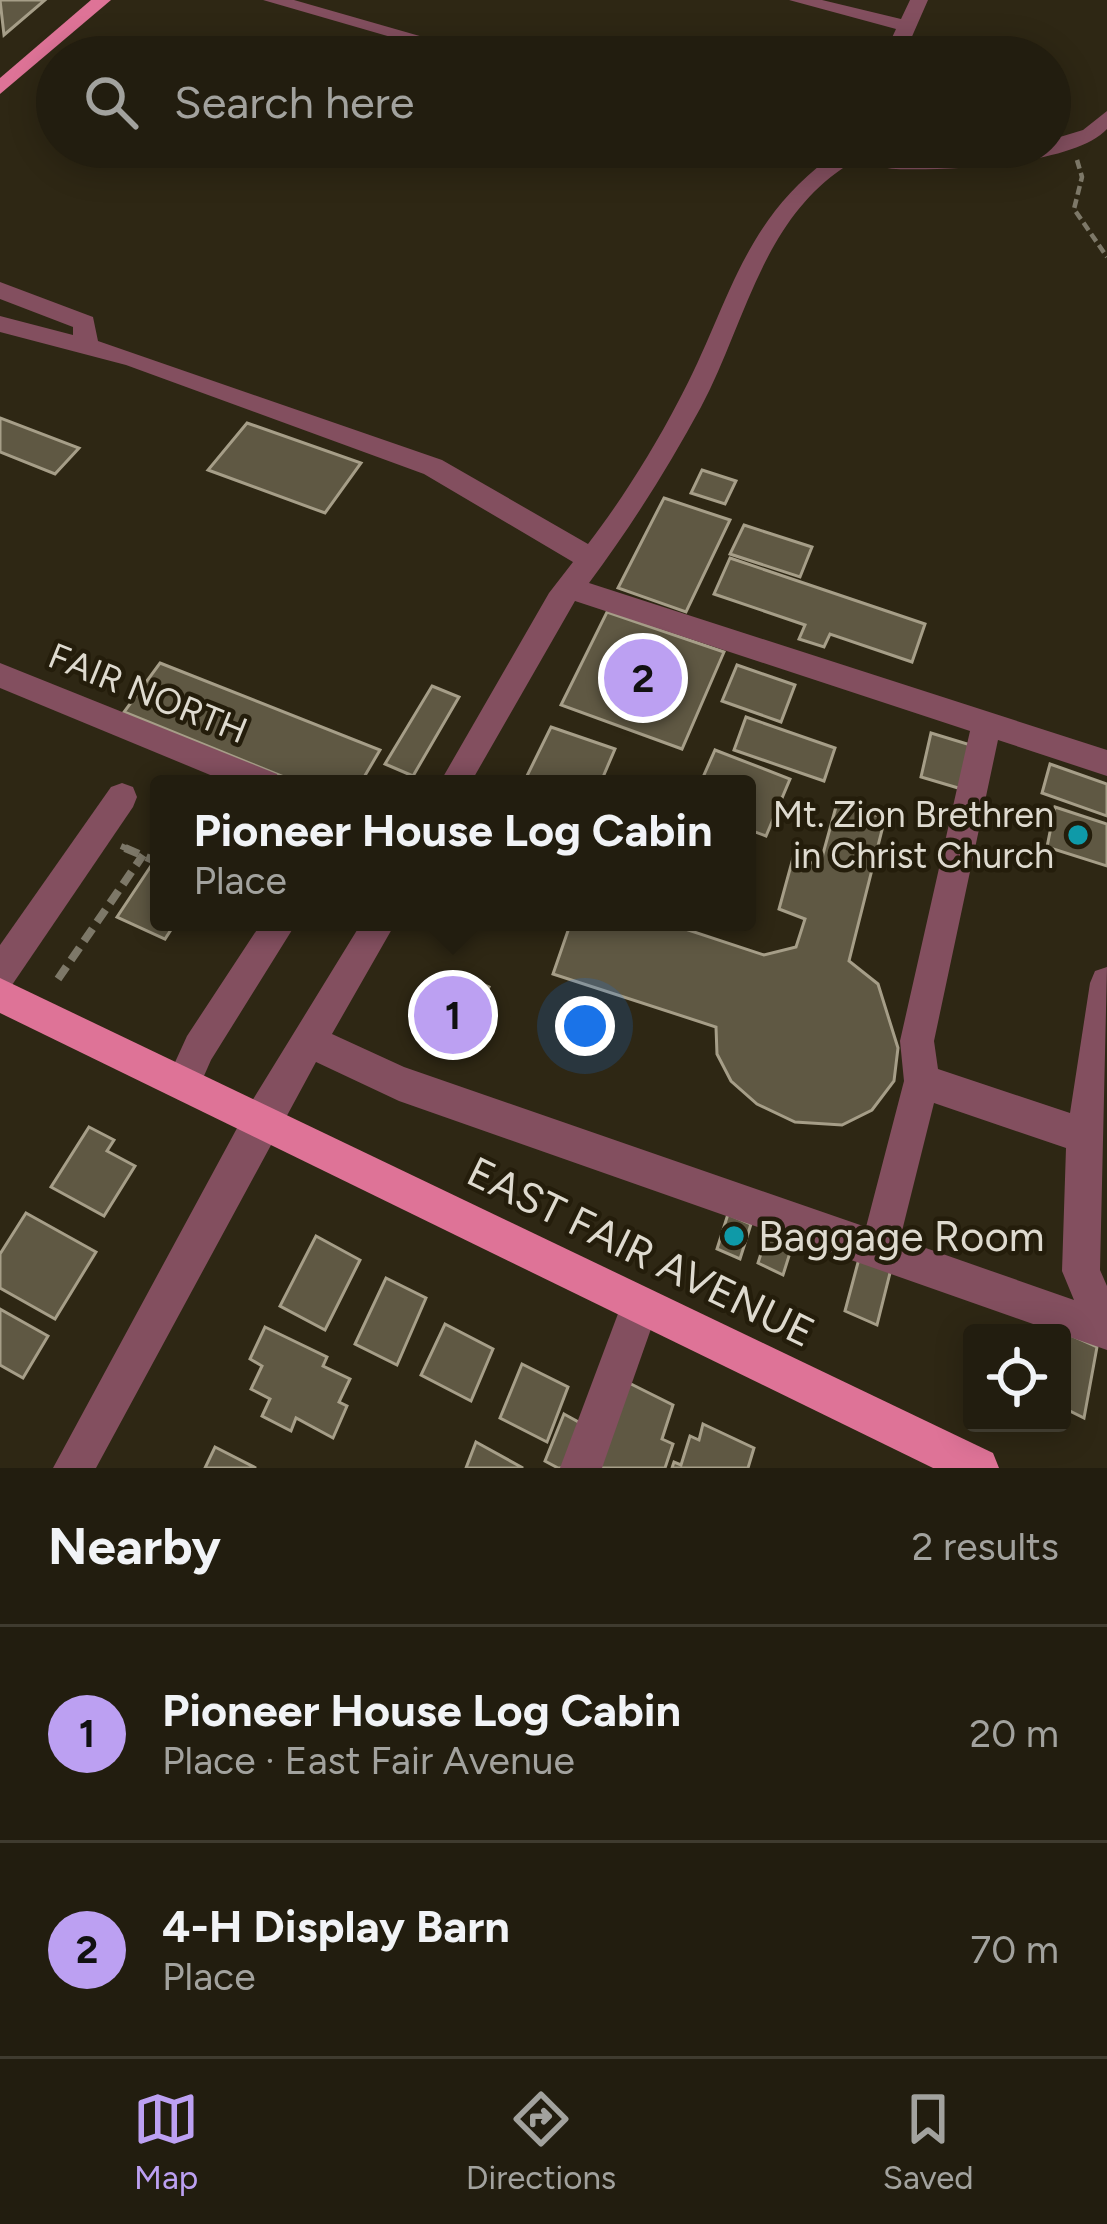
<!DOCTYPE html>
<meta charset="utf-8">
<style>
body{margin:0;font-family:Figtree,sans-serif;background:#2a2618;color:#f1f3f6}
.controls{position:absolute;right:36px;bottom:36px;display:grid;overflow:hidden;border-radius:12px;box-shadow:0 6px 30px #0003}
.controls button{width:108px;height:108px;display:grid;place-items:center;padding:0;border:0;border-bottom:3px solid #3f3b2f;background:#221d0f;color:#f1f3f6;font:60px sans-serif}
.you{position:absolute;left:585px;top:1026px;width:42px;height:42px;margin:-30px;border:9px solid #fff;border-radius:50%;background:#1a73e8;box-shadow:0 0 0 18px #1a73e833}
.badge{display:grid;place-items:center;width:78px;height:78px;border-radius:50%;background:#bca0f2;color:#111;font-size:39px;font-weight:700}
.pin{position:absolute;translate:-50% -50%;border:6px solid #fff;box-shadow:0 3px 12px #0006}
.popup{position:absolute;left:150px;top:775px;width:606px;height:156px;box-sizing:border-box;display:grid;place-content:center;border-radius:12px;background:#221d0f;filter:drop-shadow(0 3px 9px #0005);font-size:39px;white-space:nowrap;color:#a2a29e}
.popup b{font-size:45px;color:#f1f3f6}
.popup::after{content:'';position:absolute;left:50%;top:100%;margin-left:-24px;border:24px solid transparent;border-top-color:#221d0f}
.list{margin:0;padding:0;list-style:none}
h2{display:flex;justify-content:space-between;align-items:center;height:156px;margin:0;padding:0 48px;font-size:51px}
h2 small{font-size:39px;font-weight:400;color:#a2a29e}
.list li{display:grid;grid-template-columns:78px 1fr auto;gap:36px;align-items:center;box-sizing:border-box;height:216px;padding:0 48px;border-top:3px solid #3f3b2f}
.list b{display:block;font-size:45px;white-space:nowrap}
.list p{margin:0;font-size:39px;white-space:nowrap;color:#a2a29e}
.list em{font-size:39px;font-style:normal;color:#a2a29e}
.icon{flex:none;width:66px;height:66px;fill:none;stroke:currentColor;stroke-width:2;stroke-linecap:round;stroke-linejoin:round}
.map{position:relative;flex:none;width:1107px;height:1468px;overflow:hidden}
.search{position:absolute;background:#221d0f;box-shadow:0 6px 30px #0003;left:36px;right:36px;top:36px;height:132px;display:flex;align-items:center;gap:30px;box-sizing:border-box;padding:0 42px;border-radius:66px;color:#a2a29e;font-size:45px}
.sheet{height:588px;background:#221d0f}
nav{display:flex;justify-content:space-around;align-items:center;box-sizing:border-box;height:168px;border-top:3px solid #3f3b2f;background:#221d0f;font-size:33px;color:#a2a29e}
nav a{display:grid;justify-items:center;gap:6px}
nav .on{color:#bca0f2}
.map>svg:first-child{display:block}
.building{fill:#5f5843;stroke:#a69e88;stroke-width:3}
.lines{fill:none;stroke-linecap:round;stroke-linejoin:round}
.path-far2{stroke:#7d7868;stroke-width:4.5;stroke-dasharray:9 4.5;stroke-linecap:butt}
.path-far1{stroke:#7d7868;stroke-width:6;stroke-dasharray:10 6;stroke-linecap:butt}
.path{stroke:#7d7868;stroke-width:8;stroke-dasharray:15 8;stroke-linecap:butt}
.minor{fill:#834f5f;fill-rule:evenodd}
.major{fill:#de7397;fill-rule:evenodd}
.culture-dot{fill:#0f9aa8;stroke:#241d0b;stroke-width:4.5}
.labels{text-anchor:middle;dominant-baseline:central;stroke-width:9;stroke-linejoin:round;paint-order:stroke}
.street-label{font-size:36px;fill:#dedacf;stroke:#241d0b}
.poi-label{font-size:36px;fill:#dedacf;stroke:#241d0b;text-anchor:end}
.near-poi-label{font-size:42px;fill:#dedacf;stroke:#241d0b;text-anchor:start}
.near-street-label{font-size:42px;fill:#dedacf;stroke:#241d0b}
</style>
<div class="map">
<svg width="1107" height="1468" viewBox="0 0 1107 1468">
<rect width="100%" height="100%" fill="#2e2714"/>
<g class="building">
<polygon points="0,0 45,0 4,35"/>
<polygon points="937,42 998,57 929,57"/>
<polygon points="0,418 79,448 55,474 0,452"/>
<polygon points="247,423 361,463 325,513 208,470"/>
<polygon points="702,470 736,481 725,504 691,493"/>
<polygon points="664,498 730,520 686,612 618,588"/>
<polygon points="744,525 812,547 800,577 730,554"/>
<polygon points="730,558 925,624 912,662 830,634 824,647 799,639 805,625 714,594"/>
<polygon points="607,612 724,652 682,749 561,705"/>
<polygon points="160,663 380,750 360,784 301,784 124,712"/>
<polygon points="737,665 795,685 781,722 722,701"/>
<polygon points="432,686 459,697 413,776 385,764"/>
<polygon points="746,717 835,748 824,781 734,750"/>
<polygon points="551,727 615,749 600,784 523,784"/>
<polygon points="931,733 974,746 965,790 921,777"/>
<polygon points="715,750 790,779 766,836 747,829 747,784 700,784"/>
<polygon points="1050,764 1107,784 1107,816 1042,793"/>
<polygon points="837,803 885,818 849,961 878,984 898,1048 894,1081 872,1110 842,1125 795,1122 757,1104 731,1081 717,1054 716,1027 553,974 571,922 664,922 764,955 796,947 805,919 779,909 793,858 820,865"/>
<polygon points="1055,807 1107,824 1107,866 1047,847"/>
<polygon points="159,854 159,922 176,922 165,939 117,917"/>
<polygon points="469,978 489,987 474,1018 484,1023 469,1055 421,1034 436,1003 453,1011"/>
<polygon points="89,1127 114,1140 107,1151 135,1166 104,1216 51,1187"/>
<polygon points="26,1213 96,1252 55,1319 0,1288 0,1254"/>
<polygon points="728,1214 751,1224 740,1259 717,1249"/>
<polygon points="769,1228 794,1240 783,1275 758,1263"/>
<polygon points="316,1236 360,1260 325,1330 280,1306"/>
<polygon points="860,1255 891,1269 877,1325 845,1311"/>
<polygon points="386,1278 426,1298 397,1365 355,1344"/>
<polygon points="0,1309 48,1336 23,1378 0,1365"/>
<polygon points="445,1324 493,1349 471,1401 421,1375"/>
<polygon points="265,1327 327,1357 323,1366 350,1379 339,1402 347,1406 333,1438 296,1418 291,1431 262,1416 270,1399 251,1389 262,1366 250,1359"/>
<polygon points="1059,1330 1097,1347 1084,1418 1062,1407"/>
<polygon points="522,1364 568,1387 547,1442 500,1418"/>
<polygon points="629,1383 673,1405 662,1439 673,1444 665,1468 598,1468"/>
<polygon points="564,1414 582,1424 566,1468 558,1468 545,1461"/>
<polygon points="703,1424 754,1448 748,1468 672,1468 674,1462 681,1465 690,1436 699,1440"/>
<polygon points="476,1442 523,1468 466,1468"/>
<polygon points="215,1447 256,1468 205,1468"/>
</g>
<g class="lines">
<polyline class="path-far2" points="1077,160 1082,177 1074,209 1107,257"/>
<polyline class="path-far1" points="121,846 132,851"/>
<g class="path">
<polyline points="125,848 153,860"/>
<polyline points="58,979 143,855"/>
</g>
<g class="minor">
<polygon points="263,0 294,0 493,57 460,57"/>
<polygon points="789,0 822,0 901,19 910,0 928,0 903,57 883,57 896,29"/>
<path d="M1107,111V129C1074,165 945,171 896,169C880,168 856,160 843,168C761,224 745,324 701,407C668,468 630,528 589,583L1107,750V776L998,740L934,1041L938,1069L1070,1113L1090,983L1095,971L1107,967L1100,1270L1107,1286V1350L399,1101L316,1062L96,1468H53L249,1106L362,922H396L332,1034L404,1067L866,1227L904,1081L900,1041L970,731L575,601L470,784H439L549,593L573,562L424,474L126,365L0,332V316L73,335V327L0,299V282L93,317L98,341L442,460L588,544C621,501 653,450 678,402C728,310 739,226 828,159L798,147H860L857,152L866,153L928,156L1050,147V140L1083,130ZM934,1103L1066,1148L1062,1271L1074,1300L900,1239Z"/>
<polygon points="0,663 277,774 281,784 232,784 0,688"/>
<polygon points="122,783 133,787 137,797 133,807 12,985 0,989 0,945 111,787"/>
<polygon points="262,922 297,922 211,1060 196,1094 184,1100 172,1094 166,1082 187,1036"/>
<polygon points="639,1290 653,1295 658,1309 602,1468 560,1468 625,1295"/>
</g>
<g class="major">
<polygon points="91,0 111,0 0,94 0,78"/>
<polygon points="0,978 993,1453 999,1468 933,1468 0,1013"/>
</g>
</g>
<g class="culture-dot">
<circle cx="1078" cy="835" r="12"/>
<circle cx="734" cy="1236" r="12"/>
</g>
<g class="labels">
<g class="street-label">
<text transform="translate(148 693) rotate(22)">FAIR NORTH</text>
</g>
<g class="poi-label">
<text x="1054" y="814">Mt. Zion Brethren<tspan x="1054" dy="41">in Christ Church</tspan></text>
</g>
<g class="near-poi-label">
<text x="758" y="1236">Baggage Room</text>
</g>
<g class="near-street-label">
<text transform="translate(641 1252) rotate(26)">EAST FAIR AVENUE</text>
</g>
</g>
</svg>
<div class="controls">
<button><svg class="icon" aria-label="locate" viewBox="0 0 24 24"><circle cx="12" cy="12" r="6"/><path d="M12 2v4M12 18v4M2 12h4M18 12h4"/></svg></button>
</div>
<div class="you"></div>
<div class="pin badge" style="left:453px;top:1015px">1</div>
<div class="popup"><b>Pioneer House Log Cabin</b>Place</div>
<div class="pin badge" style="left:643px;top:678px">2</div>
<div class="search"><svg class="icon" aria-label="search" viewBox="0 0 24 24"><circle cx="10" cy="10" r="6"/><path d="M15 15l6 6"/></svg>Search here</div>
</div>
<section class="sheet">
<h2>Nearby<small>2 results</small></h2>
<ul class="list">
<li><span class="badge">1</span><div><b>Pioneer House Log Cabin</b><p>Place · East Fair Avenue</p></div><em>20 m</em></li>
<li><span class="badge">2</span><div><b>4-H Display Barn</b><p>Place</p></div><em>70 m</em></li>
</ul>
</section>
<nav>
<a class="on"><svg class="icon" aria-label="map" viewBox="0 0 24 24"><path d="M3 6l6-2 6 2 6-2v14l-6 2-6-2-6 2zM9 4v14M15 6v14"/></svg>Map</a>
<a><svg class="icon" aria-label="directions" viewBox="0 0 24 24"><path d="M12 3l9 9-9 9-9-9zM9 14v-3h6M13 9l2 2-2 2"/></svg>Directions</a>
<a><svg class="icon" aria-label="saved" viewBox="0 0 24 24"><path d="M7 4h10v16l-5-4-5 4z"/></svg>Saved</a>
</nav>
